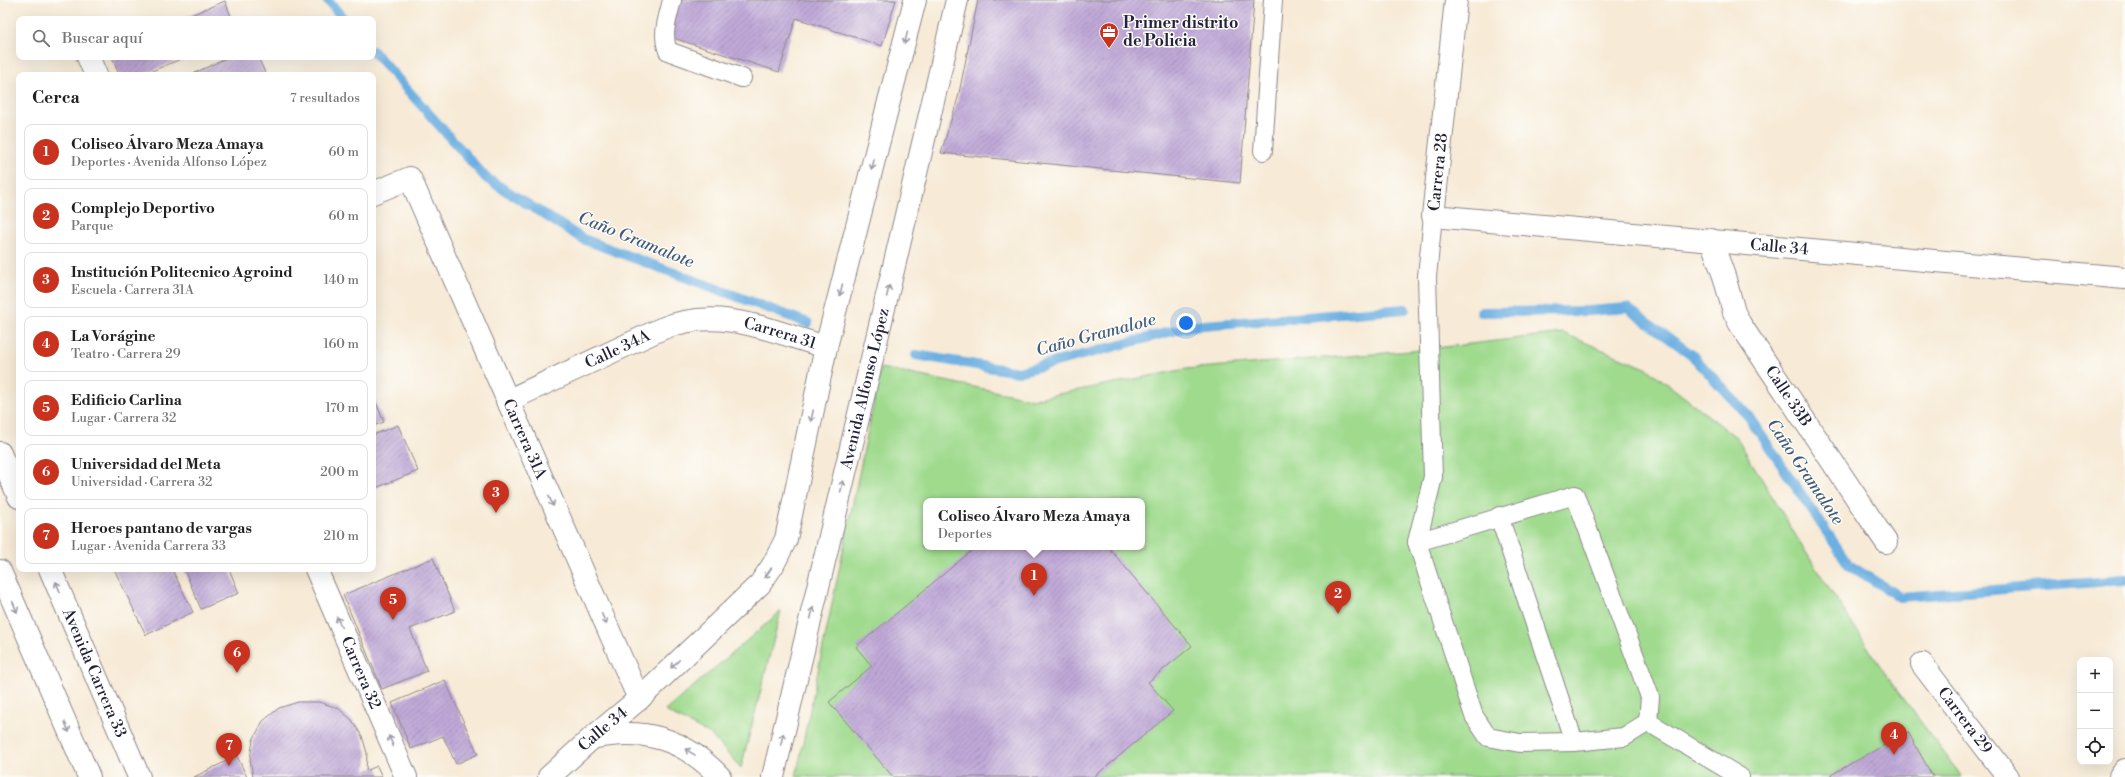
<!DOCTYPE html>
<html lang="es">
<meta charset="utf-8">
<style>
body{margin:0;font-family:"Libre Bodoni",serif;background:#f2f2f2;color:#222}
.controls{position:absolute;right:12px;bottom:12px;display:grid;overflow:hidden;border-radius:8px;box-shadow:0 4px 16px #0002}
.controls button{width:36px;height:36px;display:grid;place-items:center;padding:0;border:0;border-bottom:1px solid #e0e0e0;background:#fff;color:#222;font:20px sans-serif}
.you{position:absolute;left:1186px;top:323px;width:14px;height:14px;margin:-10px;border:3px solid #fff;border-radius:50%;background:#1a73e8;box-shadow:0 0 0 6px #1a73e833}
.badge{display:grid;place-items:center;width:26px;height:26px;border-radius:50%;background:#c8321e;color:#fff;font-size:13px;font-weight:700}
.pin{position:absolute;translate:-50% -33px;filter:drop-shadow(0 1px 2px #0008)}
.pin::after{content:'';position:absolute;top:21px;width:14px;height:12px;background:inherit;clip-path:polygon(0 0,100% 0,50% 100%)}
.popup{position:absolute;left:923px;top:498px;width:222px;height:52px;box-sizing:border-box;display:grid;place-content:center;border-radius:8px;background:#fff;filter:drop-shadow(0 1px 3px #0005);font-size:13px;white-space:nowrap;color:#767676}
.popup b{font-size:15px;color:#222}
.popup::after{content:'';position:absolute;left:50%;top:100%;margin-left:-8px;border:8px solid transparent;border-top-color:#fff}
.list{margin:0;padding:0;list-style:none}
h2{display:flex;justify-content:space-between;align-items:center;height:52px;margin:0;padding:0 16px;font-size:17px}
h2 small{font-size:13px;font-weight:400;color:#767676}
.list li{display:grid;grid-template-columns:26px 1fr auto;gap:12px;align-items:center;box-sizing:border-box;height:56px;margin:0 8px 8px;padding:0 8px;border:1px solid #e0e0e0;border-radius:8px}
.list b{display:block;font-size:15px;white-space:nowrap}
.list p{margin:0;font-size:13px;white-space:nowrap;color:#767676}
.list em{font-size:13px;font-style:normal;color:#767676}
.icon{flex:none;width:22px;height:22px;fill:none;stroke:currentColor;stroke-width:2;stroke-linecap:round;stroke-linejoin:round}
.map{position:relative;flex:none;width:2125px;height:777px;overflow:hidden}
.search{position:absolute;background:#fff;box-shadow:0 4px 16px #0002;left:16px;top:16px;width:360px;height:44px;display:flex;align-items:center;gap:10px;box-sizing:border-box;padding:0 14px;border-radius:8px;color:#767676;font-size:15px}
.panel{position:absolute;background:#fff;box-shadow:0 4px 16px #0002;left:16px;top:72px;width:360px;height:500px;border-radius:8px}
.map>svg:first-child{display:block}
.park{fill:#9fda8d;stroke:#607e64;fill-rule:evenodd}
.lines{fill:none;stroke-linecap:round;stroke-linejoin:round}
.stream{stroke:#6cafe1;stroke-width:10}
.building{fill:url(#building-hatch)}
.lane-casing{stroke:#8c8688;stroke-width:20}
.street-casing{stroke:#8c8688;stroke-width:24}
.secondary-casing{stroke:#8c8688;stroke-width:24}
.lane{stroke:#fff;stroke-width:18}
.street{stroke:#fff;stroke-width:22}
.secondary{stroke:#fff;stroke-width:22}
.oneway{stroke:#9c9ca7}
.labels{text-anchor:middle;dominant-baseline:central;stroke-width:3;stroke-linejoin:round;paint-order:stroke}
.poi-label{font-size:16px;font-weight:bold;fill:#22223b;stroke:#fdfcf7;text-anchor:start}
.street-label{font-size:16px;fill:#22223b;stroke:#fdfcf7}
.water-label{font-size:17px;font-style:italic;fill:#405a7d;stroke:#fdfcf7}
</style>
<div class="map">
<svg width="2125" height="777" viewBox="0 0 2125 777">
<defs>
<pattern id="building-hatch" width="6" height="6" patternUnits="userSpaceOnUse"><rect width="6" height="6" fill="#c0a9d8"/><path d="M-1 1l2-2M0 6l6-6M5 7l2-2" fill="none" stroke="#9c89b0"/></pattern>
</defs>
<rect width="100%" height="100%" fill="#fdfcf7"/>
<filter id="ink" filterUnits="userSpaceOnUse"><feTurbulence type="fractalNoise" baseFrequency=".025" numOctaves="2"/><feDisplacementMap in="SourceGraphic" scale="8" xChannelSelector="R" yChannelSelector="G"/><feConvolveMatrix kernelMatrix="1 2 1 2 8 2 1 2 1" color-interpolation-filters="sRGB"/></filter>
<filter id="wash" filterUnits="userSpaceOnUse"><feTurbulence type="fractalNoise" baseFrequency=".012" numOctaves="4" result="noise"/><feDisplacementMap in="SourceGraphic" scale="16" xChannelSelector="R" yChannelSelector="G"/><feGaussianBlur stdDeviation="0.9" result="paint"/><feColorMatrix in="noise" values="0 0 0 0 0 0 0 0 0 0 0 0 0 0 0 0 0 1.4 0 .05"/><feComposite in="paint" operator="in"/></filter>
<g filter="url(#wash)">
<rect width="100%" height="100%" fill="#f7ead6"/>
<g class="park">
<path d="M1563,333L1648,369L1737,438L1807,554L1886,675L1962,777H796L881,368L1033,399L1186,369L1411,351ZM926,501H1142V547H926Z"/>
<polygon points="781,611 741,768 711,735 665,711"/>
</g>
<g class="lines">
<g class="stream">
<polyline points="327,0 344,19"/>
<polyline points="373,51 486,178 583,239 808,323"/>
<polyline points="1481,312 1588,311 1627,308 1691,354 1749,417 1849,565 1900,597 2125,580"/>
<polyline points="916,355 1018,372 1192,326 1405,309"/>
</g>
</g>
<g id="blocks">
<g class="building">
<polygon points="679,0 896,0 882,46 796,18 779,72 667,36"/>
<polygon points="978,0 1254,0 1240,183 941,153 958,98"/>
<polygon points="225,1 232,19 181,19"/>
<polygon points="112,57 186,57 142,75 119,75"/>
<polygon points="229,57 258,57 266,75 190,75"/>
<polygon points="373,395 384,422 373,426"/>
<polygon points="398,425 418,471 373,489 373,435"/>
<polygon points="976,547 1108,547 1192,646 1148,682 1173,711 1094,777 893,777 829,702 872,666 856,647"/>
<polygon points="433,558 455,611 410,629 427,671 382,689 343,595"/>
<polygon points="114,569 172,569 193,612 146,635"/>
<polygon points="184,569 229,569 239,593 201,609"/>
<polygon points="445,680 478,754 456,764 443,736 411,749 392,703"/>
<polygon points="298,702 319,702 338,708 352,720 362,736 367,753 366,771 377,766 382,777 253,777 250,759 253,740 263,721 279,708"/>
<polygon points="1908,732 1933,777 1827,777"/>
<polygon points="237,756 247,777 194,777"/>
</g>
</g>
</g>
<g filter="url(#ink)">
<use href="#blocks" fill-opacity="0" stroke="#8c8688" stroke-width="1"/>
<g class="lines">
<g class="lane-casing">
<g id="lane">
<path d="M672,0C668,18 661,33 668,51L742,78"/>
<polyline points="1263,151 1273,0"/>
<polyline points="1433,216 1427,277 1433,477 1417,542 1474,716 1488,737 1520,743 1574,742 1624,737 1648,722 1740,777"/>
<polyline points="1499,516 1574,742"/>
<polyline points="1417,542 1575,495 1650,697 1648,722"/>
</g>
</g>
<g class="street-casing">
<g id="street">
<path id="s1" d="M1456,0L1433,216L2125,278"/>
<polyline points="88,57 96,75"/>
<path id="s2" d="M373,193L410,178L639,699"/>
<path id="s3" d="M1711,240L1724,276L1734,312L1740,324L1886,542"/>
<path id="s4" d="M507,401L661,329C719,305 770,331 826,347"/>
<path id="s5" d="M316,569L406,777"/>
<path id="s6" d="M1922,664L2008,777"/>
<polyline points="2120,777 2125,770"/>
</g>
</g>
<g class="secondary-casing">
<g id="secondary">
<polyline points="0,453 19,497"/>
<path id="s7" d="M50,569L139,777"/>
<polyline points="0,571 89,777"/>
<path d="M592,738C644,727 683,738 720,777"/>
<path id="s8" d="M549,777L592,738L639,699L760,584L773,565L786,539L826,347L915,0"/>
<path id="s9" d="M773,777L957,0"/>
</g>
</g>
<use href="#lane" class="lane"/>
<use href="#street" class="street"/>
<use href="#secondary" class="secondary"/>
</g>
<defs><path id="oneway-shaft" d="M-6 0H5M1.5-3L5.5 0L1.5 3" fill="none" stroke-width="1.6" stroke-linecap="round" stroke-linejoin="round"/></defs>
<g class="oneway">
<use href="#oneway-shaft" transform="translate(906 38) rotate(104)"/>
<use href="#oneway-shaft" transform="translate(873 164) rotate(104)"/>
<use href="#oneway-shaft" transform="translate(841 290) rotate(104)"/>
<use href="#oneway-shaft" transform="translate(888 291) rotate(-77)"/>
<use href="#oneway-shaft" transform="translate(812 416) rotate(102)"/>
<use href="#oneway-shaft" transform="translate(842 486) rotate(-77)"/>
<use href="#oneway-shaft" transform="translate(551 501) rotate(66)"/>
<use href="#oneway-shaft" transform="translate(768 573) rotate(124)"/>
<use href="#oneway-shaft" transform="translate(58 587) rotate(-113)"/>
<use href="#oneway-shaft" transform="translate(15 607) rotate(67)"/>
<use href="#oneway-shaft" transform="translate(812 613) rotate(-77)"/>
<use href="#oneway-shaft" transform="translate(604 619) rotate(66)"/>
<use href="#oneway-shaft" transform="translate(339 622) rotate(-113)"/>
<use href="#oneway-shaft" transform="translate(675 664) rotate(136)"/>
<use href="#oneway-shaft" transform="translate(67 727) rotate(67)"/>
<use href="#oneway-shaft" transform="translate(782 739) rotate(-77)"/>
<use href="#oneway-shaft" transform="translate(391 741) rotate(-113)"/>
<use href="#oneway-shaft" transform="translate(690 752) rotate(-148)"/>
</g>
</g>
<defs>
<g id="office-pin" transform="scale(1)"><path d="M0 17L-7.5 6A9.5 9.5 0 1 1 7.5 6Z" fill="#c8321e" stroke="#fdfcf7"/><path d="M-6-3h4V-5.5h4V-3h4V5H-6ZM-1-4.5V-3h2v-1.5ZM-6 0V1H6V0Z" fill="#fff"/></g>
</defs>
<g fill-rule="evenodd">
<use href="#office-pin" x="1109" y="32"/>
</g>
<g class="labels">
<g class="poi-label">
<text x="1123" y="23">Primer distrito<tspan x="1123" dy="18">de Policia</tspan></text>
</g>
<g class="street-label">
<text transform="translate(1438 172) rotate(-84)">Carrera 28</text>
<text stroke="none"><textPath href="#s1" startOffset="565">Calle 34</textPath></text>
<text stroke="none"><textPath href="#s4" startOffset="292">Carrera 31</textPath></text>
<text stroke="none"><textPath href="#s4" startOffset="122">Calle 34A</textPath></text>
<text stroke="none"><textPath href="#s9" startOffset="399">Avenida Alfonso López</textPath></text>
<text stroke="none"><textPath href="#s3" startOffset="176">Calle 33B</textPath></text>
<text stroke="none"><textPath href="#s2" startOffset="325">Carrera 31A</textPath></text>
<text stroke="none"><textPath href="#s7" startOffset="113">Avenida Carrera 33</textPath></text>
<text stroke="none"><textPath href="#s5" startOffset="113">Carrera 32</textPath></text>
<text stroke="none"><textPath href="#s6" startOffset="71">Carrera 29</textPath></text>
<text stroke="none"><textPath href="#s8" startOffset="72">Calle 34</textPath></text>
</g>
<g class="water-label">
<text transform="translate(636 240) rotate(22)">Caño Gramalote</text>
<text transform="translate(1096 335) rotate(-15)">Caño Gramalote</text>
<text transform="translate(1805 472) rotate(56)">Caño Gramalote</text>
</g>
</g>
</svg>
<div class="controls">
<button>+</button>
<button>−</button>
<button><svg class="icon" aria-label="locate" viewBox="0 0 24 24"><circle cx="12" cy="12" r="6"/><path d="M12 2v4M12 18v4M2 12h4M18 12h4"/></svg></button>
</div>
<div class="you"></div>
<div class="pin badge" style="left:1034px;top:596px">1</div>
<div class="popup"><b>Coliseo Álvaro Meza Amaya</b>Deportes</div>
<div class="pin badge" style="left:1338px;top:614px">2</div>
<div class="pin badge" style="left:496px;top:513px">3</div>
<div class="pin badge" style="left:1894px;top:755px">4</div>
<div class="pin badge" style="left:393px;top:620px">5</div>
<div class="pin badge" style="left:237px;top:673px">6</div>
<div class="pin badge" style="left:229px;top:766px">7</div>
<div class="search"><svg class="icon" aria-label="search" viewBox="0 0 24 24"><circle cx="10" cy="10" r="6"/><path d="M15 15l6 6"/></svg>Buscar aquí</div>
<section class="panel">
<h2>Cerca<small>7 resultados</small></h2>
<ul class="list">
<li><span class="badge">1</span><div><b>Coliseo Álvaro Meza Amaya</b><p>Deportes · Avenida Alfonso López</p></div><em>60 m</em></li>
<li><span class="badge">2</span><div><b>Complejo Deportivo</b><p>Parque</p></div><em>60 m</em></li>
<li><span class="badge">3</span><div><b>Institución Politecnico Agroind</b><p>Escuela · Carrera 31A</p></div><em>140 m</em></li>
<li><span class="badge">4</span><div><b>La Vorágine</b><p>Teatro · Carrera 29</p></div><em>160 m</em></li>
<li><span class="badge">5</span><div><b>Edificio Carlina</b><p>Lugar · Carrera 32</p></div><em>170 m</em></li>
<li><span class="badge">6</span><div><b>Universidad del Meta</b><p>Universidad · Carrera 32</p></div><em>200 m</em></li>
<li><span class="badge">7</span><div><b>Heroes pantano de vargas</b><p>Lugar · Avenida Carrera 33</p></div><em>210 m</em></li>
</ul>
</section>
</div>
